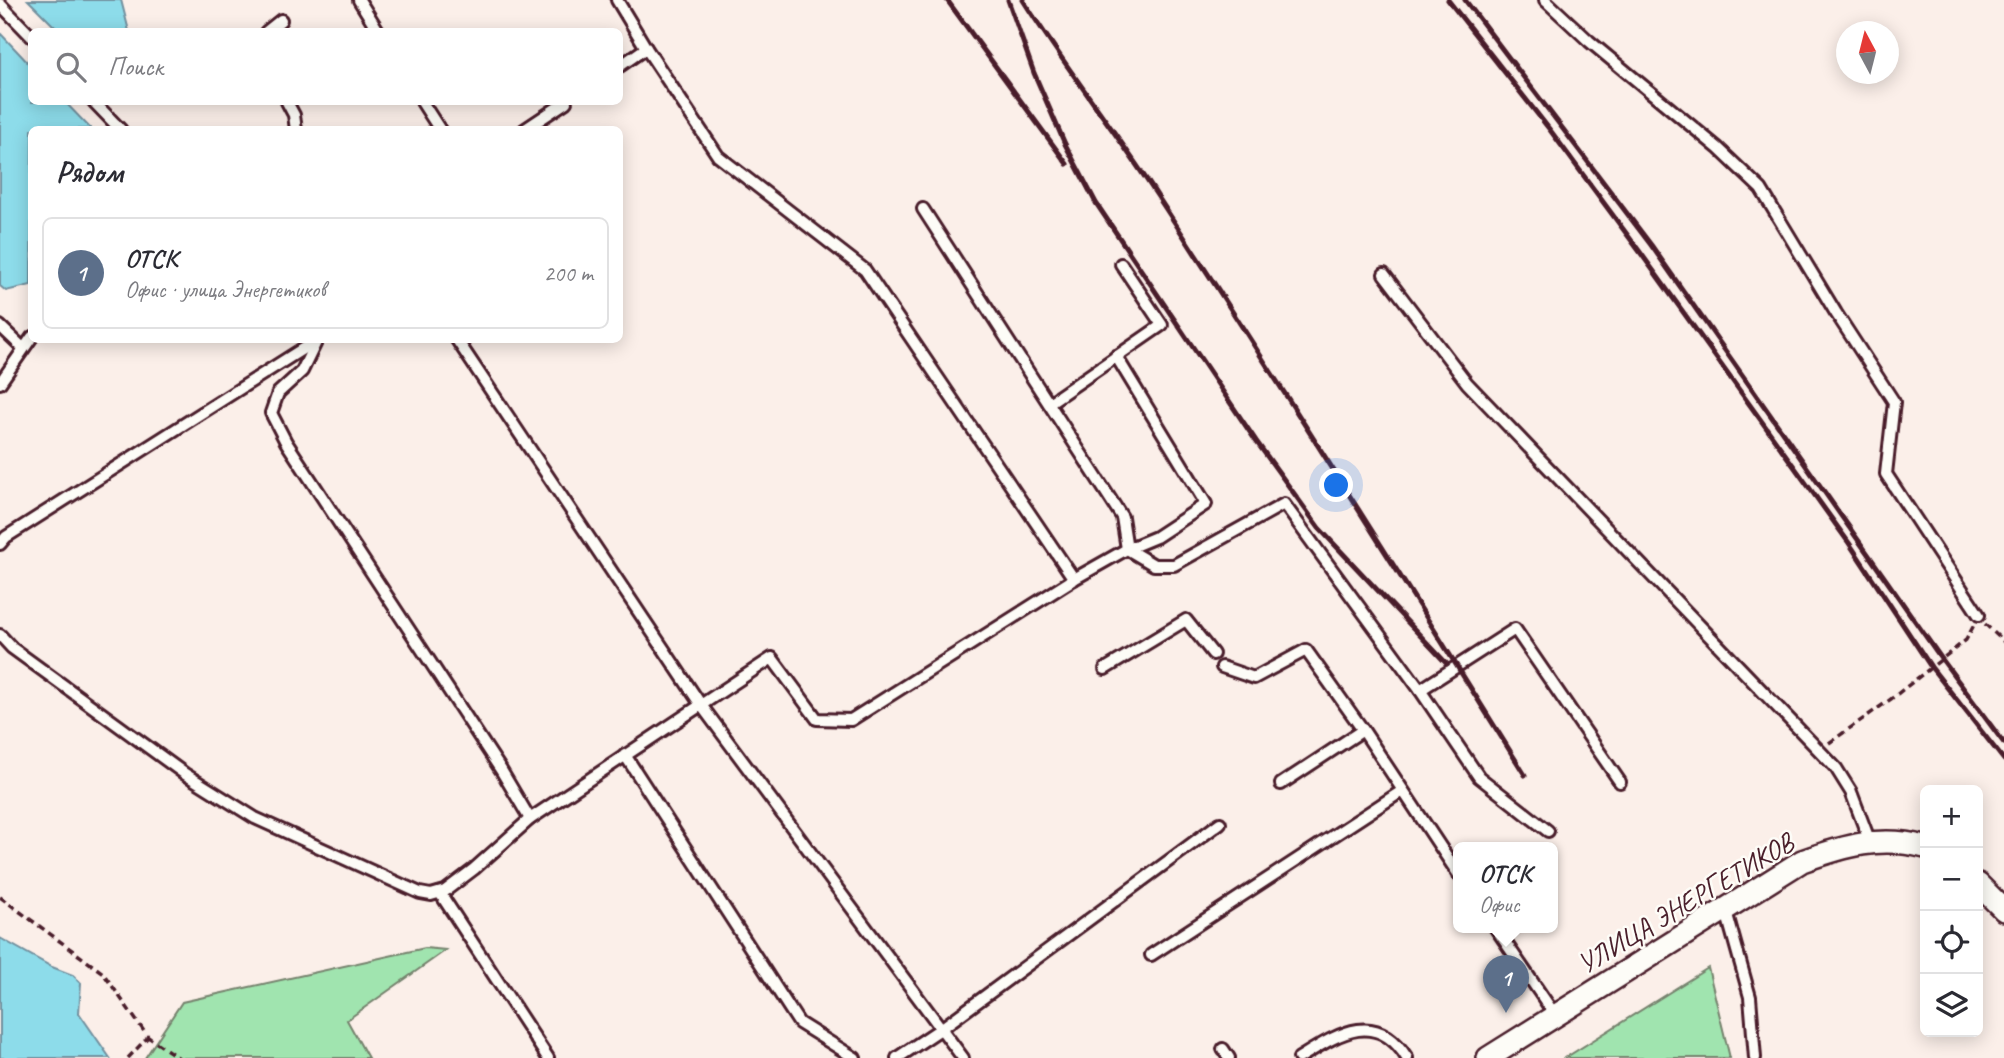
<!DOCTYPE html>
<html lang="ru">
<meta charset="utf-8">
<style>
body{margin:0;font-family:Caveat,sans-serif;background:#f2f2f3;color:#2b2b33}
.controls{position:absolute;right:21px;bottom:21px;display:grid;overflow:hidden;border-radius:10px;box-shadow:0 4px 18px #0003}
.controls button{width:63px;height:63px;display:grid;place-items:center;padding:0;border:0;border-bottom:2px solid #e1e1e2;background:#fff;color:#2b2b33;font:35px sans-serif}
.compass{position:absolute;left:1836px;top:21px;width:63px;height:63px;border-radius:50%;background:#fff;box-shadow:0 4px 18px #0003;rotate:353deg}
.you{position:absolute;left:1337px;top:486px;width:24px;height:24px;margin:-18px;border:5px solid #fff;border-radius:50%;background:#1a73e8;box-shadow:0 0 0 10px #1a73e833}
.badge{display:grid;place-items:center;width:46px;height:46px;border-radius:50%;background:#2563eb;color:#fff;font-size:23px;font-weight:700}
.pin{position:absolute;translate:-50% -58px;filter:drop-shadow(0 2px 4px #0008)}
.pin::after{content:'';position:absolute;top:37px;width:24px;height:21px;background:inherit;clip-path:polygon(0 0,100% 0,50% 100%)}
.popup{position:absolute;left:1453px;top:842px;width:105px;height:91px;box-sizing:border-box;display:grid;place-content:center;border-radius:10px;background:#fff;filter:drop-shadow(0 2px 5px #0005);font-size:23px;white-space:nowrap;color:#7c7c81}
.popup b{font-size:26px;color:#2b2b33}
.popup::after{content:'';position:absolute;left:50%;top:100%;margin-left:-14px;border:14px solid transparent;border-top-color:#fff}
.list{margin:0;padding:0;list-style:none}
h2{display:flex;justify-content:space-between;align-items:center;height:91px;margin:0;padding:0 28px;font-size:30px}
h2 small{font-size:23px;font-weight:400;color:#7c7c81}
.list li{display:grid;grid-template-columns:46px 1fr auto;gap:21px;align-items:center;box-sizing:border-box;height:112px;margin:0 14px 14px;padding:0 14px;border:2px solid #e1e1e2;border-radius:10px}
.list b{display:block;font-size:26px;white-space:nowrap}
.list p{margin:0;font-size:23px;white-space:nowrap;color:#7c7c81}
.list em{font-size:23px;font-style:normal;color:#7c7c81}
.icon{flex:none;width:38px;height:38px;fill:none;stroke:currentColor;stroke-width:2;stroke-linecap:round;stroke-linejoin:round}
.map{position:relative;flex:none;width:2004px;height:1058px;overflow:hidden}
.search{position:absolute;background:#fff;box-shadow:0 4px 18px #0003;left:28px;top:28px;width:595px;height:77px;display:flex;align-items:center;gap:18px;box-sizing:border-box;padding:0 24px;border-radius:10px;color:#7c7c81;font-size:26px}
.panel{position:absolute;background:#fff;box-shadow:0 4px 18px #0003;left:28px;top:126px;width:595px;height:217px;border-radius:10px}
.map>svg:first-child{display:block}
.green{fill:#a0e4af;stroke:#75826d;stroke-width:2}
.water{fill:#8ddcea;stroke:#72909e;stroke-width:2}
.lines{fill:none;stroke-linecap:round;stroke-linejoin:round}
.service-casing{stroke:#4a1f2b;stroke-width:16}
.minor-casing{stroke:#4a1f2b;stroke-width:26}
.path{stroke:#4a1f2b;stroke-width:3.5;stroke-dasharray:7 5;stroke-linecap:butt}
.service{stroke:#fdfcf7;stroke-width:10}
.minor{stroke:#fdfcf7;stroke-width:21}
.rail{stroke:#4a1f2b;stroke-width:5}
.labels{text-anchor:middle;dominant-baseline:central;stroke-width:5;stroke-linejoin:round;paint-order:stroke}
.street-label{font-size:28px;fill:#4a1f2b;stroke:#fdfcf7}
</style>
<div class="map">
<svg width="2004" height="1058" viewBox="0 0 2004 1058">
<rect width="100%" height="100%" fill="#fbefe9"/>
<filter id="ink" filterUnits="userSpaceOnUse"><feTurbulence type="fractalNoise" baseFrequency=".0143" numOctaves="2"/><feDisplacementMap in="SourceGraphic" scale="14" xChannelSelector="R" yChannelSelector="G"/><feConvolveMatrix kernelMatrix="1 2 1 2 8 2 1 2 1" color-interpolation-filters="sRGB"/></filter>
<g filter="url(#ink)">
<g class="green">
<polygon points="425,948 446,950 347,1020 368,1058 145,1058 182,1002"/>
<polygon points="1708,968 1730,1058 1565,1058"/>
</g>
<g class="water">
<polygon points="28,0 121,0 129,31 59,31"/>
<polygon points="0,33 31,66 32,102 65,102 91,129 32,130 31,285 6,291 0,286"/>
<polygon points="0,938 52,967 73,975 81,983 79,1013 110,1058 0,1058"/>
</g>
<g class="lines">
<g class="service-casing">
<g id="service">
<polyline points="359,0 379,32"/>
<polyline points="617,0 646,48 718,156 865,270 1074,579"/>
<polyline points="1545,0 1589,41 1718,148 1761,189 1836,313 1894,402 1886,474 1979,615"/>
<polyline points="0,4 32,37"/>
<polyline points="266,32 281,20"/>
<polyline points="620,66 646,48"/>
<polyline points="94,102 121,130"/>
<polyline points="287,102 294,115 296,130"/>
<polyline points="422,102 440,130"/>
<polyline points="524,130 566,102"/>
<polyline points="923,209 1122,517 1127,549 1156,537 1206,504 1116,356"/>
<polyline points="1384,274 1467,383 1836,768 1851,792 1870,842"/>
<polyline points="0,326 23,348"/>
<polyline points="317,340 302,371 278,393 271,413 286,442 501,770 530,819"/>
<polyline points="457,340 701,705 772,658 817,719 851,720 1074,579 1127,549 1154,565 1174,565 1284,504 1420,690 1479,777 1548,831"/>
<polyline points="0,383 32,337"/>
<polyline points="1049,403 1162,325 1121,264"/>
<polyline points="0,544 6,537 315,341"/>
<polyline points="0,635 12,648 185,774 255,818 420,893 431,895 445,891 474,869 530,819 701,705 963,1058"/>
<polyline points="1222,667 1254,678 1306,650 1363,730 1459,875"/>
<polyline points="1105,669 1186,620 1213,654"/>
<polyline points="1420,690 1515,629 1620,782"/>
<polyline points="625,755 799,1023 855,1058"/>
<polyline points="1281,784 1363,730"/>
<polyline points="440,893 548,1058"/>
<polyline points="1726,911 1750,997 1755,1058"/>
<polyline points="1495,927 1555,1015"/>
<polyline points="1151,955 1402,791"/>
<polyline points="1223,1049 1229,1058"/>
<polyline points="897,1058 942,1028 1220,823"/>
<path d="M1299,1058C1338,1034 1376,1008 1407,1058"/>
</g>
</g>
<g class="minor-casing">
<g id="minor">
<polyline points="1978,884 2004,910"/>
<path d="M1488,1058L1802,861C1845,846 1880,835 1925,847"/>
</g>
</g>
<g class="path">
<polyline points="1985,624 2004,642"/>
<polyline points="1829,743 1891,699 1966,640 1974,625"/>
<polyline points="0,897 103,973 148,1037 179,1058"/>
<polyline points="128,1058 148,1037"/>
</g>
<use href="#service" class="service"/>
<use href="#minor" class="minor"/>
<g class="rail">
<polyline points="947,0 1067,164"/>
<polyline points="1008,0 1034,73 1065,144 1096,203 1256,441 1319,528 1447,664"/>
<path d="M1023,0C1065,67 1115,130 1158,197C1283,388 1404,581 1525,775"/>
<polyline points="1448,0 1550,130 1640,252 1849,543 1931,667 2004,760"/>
<polyline points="1465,0 1651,245 1941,658 2004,743"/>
</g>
</g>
</g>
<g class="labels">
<g class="street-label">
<text transform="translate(1685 903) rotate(-31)">УЛИЦА ЭНЕРГЕТИКОВ</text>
</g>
</g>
</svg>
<div class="controls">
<button>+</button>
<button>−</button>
<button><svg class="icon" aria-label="locate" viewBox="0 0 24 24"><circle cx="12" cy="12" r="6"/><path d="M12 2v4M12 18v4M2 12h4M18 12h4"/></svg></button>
<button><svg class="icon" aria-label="layers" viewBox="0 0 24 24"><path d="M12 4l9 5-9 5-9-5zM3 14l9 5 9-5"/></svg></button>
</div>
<svg class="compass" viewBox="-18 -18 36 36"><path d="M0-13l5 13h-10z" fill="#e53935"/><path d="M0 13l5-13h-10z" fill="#7c7c81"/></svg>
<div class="you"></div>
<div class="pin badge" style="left:1506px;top:1013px;background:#5c6f8a">1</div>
<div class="popup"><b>ОТСК</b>Офис</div>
<div class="search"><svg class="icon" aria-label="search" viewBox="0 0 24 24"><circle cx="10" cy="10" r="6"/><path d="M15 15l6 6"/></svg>Поиск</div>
<section class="panel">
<h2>Рядом<small></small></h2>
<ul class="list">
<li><span class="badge" style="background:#5c6f8a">1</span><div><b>ОТСК</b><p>Офис · улица Энергетиков</p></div><em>200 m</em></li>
</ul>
</section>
</div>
